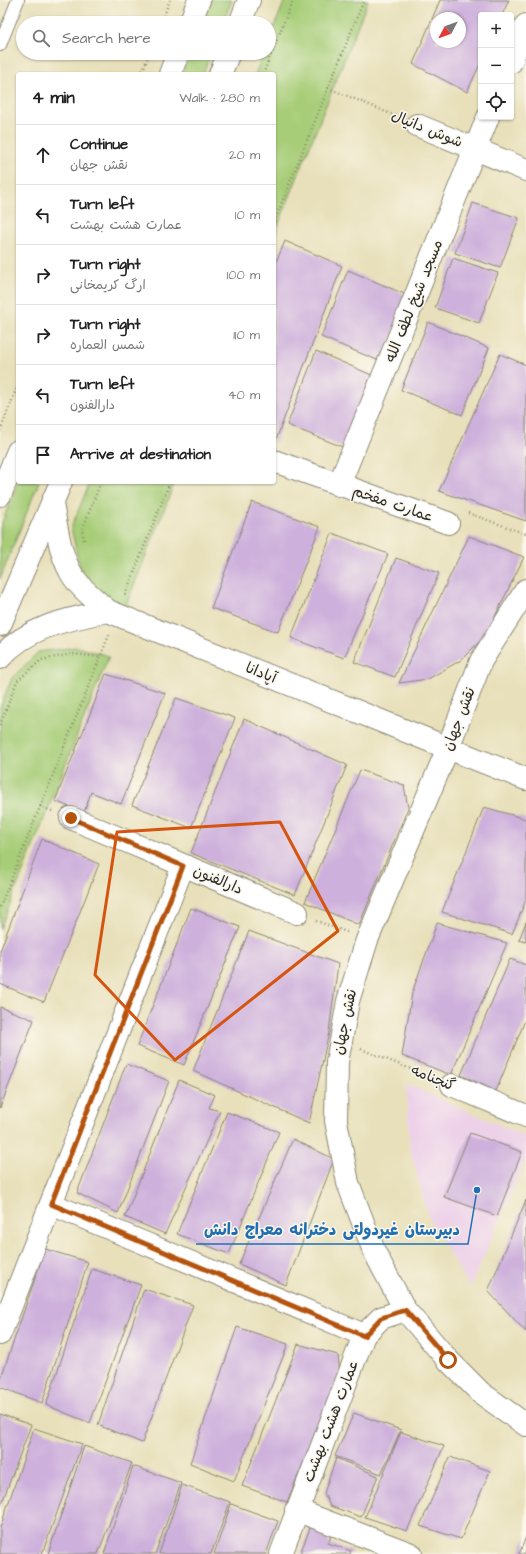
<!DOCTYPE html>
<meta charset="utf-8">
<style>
body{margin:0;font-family:"Architects Daughter","Playpen Sans Arabic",sans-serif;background:#f2f2f2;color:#222}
.controls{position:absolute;right:12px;top:12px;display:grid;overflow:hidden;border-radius:4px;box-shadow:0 1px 3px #0004}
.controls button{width:36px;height:36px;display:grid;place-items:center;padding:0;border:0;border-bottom:1px solid #e0e0e0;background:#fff;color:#222;font:20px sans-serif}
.compass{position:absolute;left:430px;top:12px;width:36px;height:36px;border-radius:50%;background:#fff;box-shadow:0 1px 3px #0004;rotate:229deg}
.stop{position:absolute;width:12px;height:12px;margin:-9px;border:3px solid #b45309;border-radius:50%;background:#fff}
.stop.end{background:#b45309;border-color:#fff;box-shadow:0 1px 4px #0008}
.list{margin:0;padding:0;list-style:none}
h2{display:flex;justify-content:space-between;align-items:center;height:52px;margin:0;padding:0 16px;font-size:17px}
h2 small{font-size:13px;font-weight:400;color:#767676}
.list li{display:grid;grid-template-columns:26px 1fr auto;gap:12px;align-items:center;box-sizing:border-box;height:60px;padding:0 16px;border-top:1px solid #e0e0e0}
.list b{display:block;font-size:15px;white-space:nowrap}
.list p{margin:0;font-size:13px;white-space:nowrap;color:#767676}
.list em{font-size:13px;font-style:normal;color:#767676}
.icon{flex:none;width:22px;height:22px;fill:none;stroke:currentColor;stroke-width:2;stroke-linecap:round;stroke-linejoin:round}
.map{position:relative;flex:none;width:526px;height:1554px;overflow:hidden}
.search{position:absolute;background:#fff;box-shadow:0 1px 3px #0004;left:16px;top:16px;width:260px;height:44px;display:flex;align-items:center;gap:10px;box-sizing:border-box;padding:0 14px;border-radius:22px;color:#767676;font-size:15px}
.panel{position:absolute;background:#fff;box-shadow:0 1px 3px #0004;left:16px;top:72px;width:260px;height:412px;border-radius:4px}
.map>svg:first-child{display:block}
.built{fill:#edd1e9}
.green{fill:#a7cd78;stroke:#697c52}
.building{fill:#cdb0dc;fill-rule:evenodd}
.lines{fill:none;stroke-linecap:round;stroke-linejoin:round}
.lane-casing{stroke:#8a8672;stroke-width:14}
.street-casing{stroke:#8a8672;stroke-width:24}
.secondary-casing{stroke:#8a8672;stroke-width:24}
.path{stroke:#8a8672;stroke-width:2.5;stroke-dasharray:1 3;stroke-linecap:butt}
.lane{stroke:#fff;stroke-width:12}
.street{stroke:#fff;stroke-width:22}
.secondary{stroke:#fff;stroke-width:22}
.route{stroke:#b45309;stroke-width:5}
.marked{fill:none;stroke:#d5540f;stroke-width:3;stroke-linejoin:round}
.labels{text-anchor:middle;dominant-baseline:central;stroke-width:3;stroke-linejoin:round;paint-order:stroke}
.street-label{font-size:15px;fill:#2b2b2b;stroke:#fbf7ec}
.leader{fill:none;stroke:#1f6fb2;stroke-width:1.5}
.callout-dot{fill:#1f6fb2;stroke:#fbf7ec;stroke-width:1.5}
.callout-label{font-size:16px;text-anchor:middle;font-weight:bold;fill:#1f6fb2;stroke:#fbf7ec;stroke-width:3;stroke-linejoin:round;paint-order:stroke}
</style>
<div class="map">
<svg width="526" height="1554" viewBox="0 0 526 1554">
<rect width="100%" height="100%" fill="#fbf7ec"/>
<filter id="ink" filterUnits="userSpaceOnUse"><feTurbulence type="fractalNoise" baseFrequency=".025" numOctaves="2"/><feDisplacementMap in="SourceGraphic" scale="8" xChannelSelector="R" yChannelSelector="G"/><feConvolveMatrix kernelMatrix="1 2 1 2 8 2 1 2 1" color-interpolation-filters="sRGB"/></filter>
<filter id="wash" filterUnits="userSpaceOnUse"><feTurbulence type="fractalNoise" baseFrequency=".012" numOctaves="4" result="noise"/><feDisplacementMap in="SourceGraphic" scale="16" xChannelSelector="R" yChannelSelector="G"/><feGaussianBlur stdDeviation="0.9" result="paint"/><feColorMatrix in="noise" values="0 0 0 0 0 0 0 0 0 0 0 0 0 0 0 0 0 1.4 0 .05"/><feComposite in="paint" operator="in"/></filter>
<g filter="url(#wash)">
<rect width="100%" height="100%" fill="#e8e0ba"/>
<polygon class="built" points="406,1084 526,1137 526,1159 470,1288 430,1221 410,1149"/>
<g class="green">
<polygon points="211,0 232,0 223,23 202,23"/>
<polygon points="285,0 368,0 274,236 274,74 255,74 264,53 269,53 269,40"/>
<polygon points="190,53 211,53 203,74 181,74"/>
<polygon points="18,482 39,482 0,579 0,528"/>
<polygon points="90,482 175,482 125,608 99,596 80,567 71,528"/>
<polygon points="77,647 109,656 0,929 0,707 12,678 38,652"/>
</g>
<g id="blocks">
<g class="building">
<path d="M440,0H509L502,15H481V62L467,92L413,64ZM436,18H460V42H436Z"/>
<polygon points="473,203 519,218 500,268 455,253"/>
<polygon points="285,241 342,266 274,445 274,267"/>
<polygon points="453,258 498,273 479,323 435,308"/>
<polygon points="348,270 409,296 382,362 321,337"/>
<polygon points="428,322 489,348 462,415 401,390"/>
<polygon points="316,351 374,376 348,449 287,425"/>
<polygon points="500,354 526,365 526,521 439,491"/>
<polygon points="252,502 320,527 278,632 211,608"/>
<polygon points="332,533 388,554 344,658 291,638"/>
<polygon points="469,536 524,557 486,635 461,660 428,679 399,683"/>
<polygon points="396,558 439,573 395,677 354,662"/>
<polygon points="106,674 165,693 121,804 91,792 84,813 55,801"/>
<polygon points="176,698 235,718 191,828 132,805"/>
<polygon points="244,719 347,765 295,895 191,853"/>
<polygon points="360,770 404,785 408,808 359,925 305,902"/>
<polygon points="484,807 526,819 526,900 512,934 442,912"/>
<polygon points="42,839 99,864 44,1002 0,984 0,951"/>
<polygon points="191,908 240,927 184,1065 137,1046"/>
<polygon points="526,922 526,942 519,940"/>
<polygon points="437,923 507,943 451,1075 402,1056 412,993"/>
<polygon points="249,931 338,964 329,1032 309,1123 193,1071"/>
<polygon points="510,959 526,965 526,1018 496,1091 461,1075"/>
<polygon points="0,1007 34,1020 0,1108"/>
<polygon points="126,1064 169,1081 118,1213 77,1193"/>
<polygon points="179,1080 215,1095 209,1108 220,1111 165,1234 125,1217"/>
<polygon points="227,1112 279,1132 229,1254 177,1234"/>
<polygon points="470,1133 522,1152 497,1216 444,1197"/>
<polygon points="293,1139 334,1159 286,1285 239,1264"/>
<polygon points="526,1200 526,1332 488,1291"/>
<polygon points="45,1249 88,1262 42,1403 0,1387 0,1381"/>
<polygon points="92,1269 141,1285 90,1423 46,1405"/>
<polygon points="144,1289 193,1305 142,1443 98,1425"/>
<polygon points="237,1327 288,1344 234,1481 190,1463"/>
<polygon points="298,1344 338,1355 340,1375 287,1502 242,1486"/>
<polygon points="354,1413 401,1430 381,1474 335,1456"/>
<polygon points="0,1414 31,1425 0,1508"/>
<polygon points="34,1428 82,1444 42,1554 0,1554 0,1528"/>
<polygon points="401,1432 444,1446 407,1531 365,1517"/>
<polygon points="84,1446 132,1463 98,1554 48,1554"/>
<polygon points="450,1457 490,1471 461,1539 420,1526"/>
<polygon points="336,1458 378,1476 361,1517 330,1506 324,1493"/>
<polygon points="133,1466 181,1483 155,1554 104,1554"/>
<polygon points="182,1485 230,1502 211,1554 159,1554"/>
<polygon points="231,1504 278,1521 266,1554 214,1554"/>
<polygon points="312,1523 334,1530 328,1543 351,1551 350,1554 300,1554"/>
<polygon points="526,1537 526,1554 519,1554"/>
</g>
</g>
</g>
<g filter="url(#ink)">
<use href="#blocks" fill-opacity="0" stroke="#8a8672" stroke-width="1"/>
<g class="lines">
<g class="lane-casing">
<polyline id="lane" points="0,45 18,0"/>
</g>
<g class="street-casing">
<g id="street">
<polyline points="511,62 526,25"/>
<polyline points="417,125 526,170"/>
<polyline points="274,461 448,523"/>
<polyline points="339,485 488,117"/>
<polyline points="448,748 526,779"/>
<polyline points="71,818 297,913"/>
<polyline points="452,1085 526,1116"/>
<polyline points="51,1204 364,1335"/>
<polyline points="0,1334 183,866"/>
<polyline points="296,1510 411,1554"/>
<polyline points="281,1554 364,1335 381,1318 405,1310"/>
</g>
</g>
<g class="secondary-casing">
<g id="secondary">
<polyline points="190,23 199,0"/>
<polyline points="240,23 249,0"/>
<polyline points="170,74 178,53"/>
<polyline points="220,74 229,53"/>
<polyline points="0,495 18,451"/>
<path d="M52,505C57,526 59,551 70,571C78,587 95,599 108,611"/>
<polyline points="526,590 481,661 448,748 367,940 348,1001 341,1041 337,1062 336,1121 348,1183 374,1251 405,1310 448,1360 481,1393 526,1425"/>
<polyline points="0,625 61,482"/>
<path d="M0,658C27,626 70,619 108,611L448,748"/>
</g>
</g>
<g class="path">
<polyline points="161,23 170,0"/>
<polyline points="141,74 150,53"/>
<polyline points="263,74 293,0"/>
<polyline points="328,88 396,116"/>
<polyline points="274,222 364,0"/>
<polyline points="0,431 18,385"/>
<polyline points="468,513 526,534"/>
<polyline points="84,540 82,530 101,482"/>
<polyline points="125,595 170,482"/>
<polyline points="0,725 17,681 41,660 72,654 100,657"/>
<polyline points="40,806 52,811"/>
<polyline points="0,907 109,635"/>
<polyline points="316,921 347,932"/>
<polyline points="361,1049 433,1078"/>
</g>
<use href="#lane" class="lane"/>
<use href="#street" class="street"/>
<use href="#secondary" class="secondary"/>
</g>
</g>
<g class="lines" filter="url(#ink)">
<polyline class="route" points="71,818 183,866 51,1204 364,1336 381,1318 405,1310 448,1360"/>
</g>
<path class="marked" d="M280,822L338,931L175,1060L95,975L117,832Z"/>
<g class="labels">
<g class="street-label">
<text transform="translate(427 129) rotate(22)">شوش دانیال</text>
<text transform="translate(414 301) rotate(-68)">مسجد شیخ لطف الله</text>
<text transform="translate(393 504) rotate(19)">عمارت مفخم</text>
<text transform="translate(261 673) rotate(22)">آپادانا</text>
<text transform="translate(459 719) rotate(-69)">نقش جهان</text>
<text transform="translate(218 880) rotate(23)">دارالفنون</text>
<text transform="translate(345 1022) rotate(-78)">نقش جهان</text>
<text transform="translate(433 1078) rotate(22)">گنجنامه</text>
<text transform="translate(331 1421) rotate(-69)">عمارت هشت بهشت</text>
</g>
</g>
<path class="leader" d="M477 1190L468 1244H196"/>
<circle class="callout-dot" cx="477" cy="1190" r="4"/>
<g class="callout-label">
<text x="332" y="1235">دبیرستان غیردولتی دخترانه معراج دانش</text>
</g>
</svg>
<div class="controls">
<button>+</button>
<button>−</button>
<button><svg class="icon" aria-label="locate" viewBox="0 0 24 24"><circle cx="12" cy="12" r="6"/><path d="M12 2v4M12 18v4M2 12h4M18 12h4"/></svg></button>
</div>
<svg class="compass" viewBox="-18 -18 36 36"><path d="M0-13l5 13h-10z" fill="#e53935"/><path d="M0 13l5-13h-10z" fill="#767676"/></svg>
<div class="stop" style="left:448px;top:1360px"></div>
<div class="stop end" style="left:71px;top:818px"></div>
<div class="search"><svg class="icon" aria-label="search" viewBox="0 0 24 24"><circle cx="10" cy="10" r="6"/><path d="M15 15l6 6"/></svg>Search here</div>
<section class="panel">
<h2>4 min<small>Walk · 280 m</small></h2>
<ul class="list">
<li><svg class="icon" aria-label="ahead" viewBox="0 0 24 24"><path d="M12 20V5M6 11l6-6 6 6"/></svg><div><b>Continue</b><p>نقش جهان</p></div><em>20 m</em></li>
<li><svg class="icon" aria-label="left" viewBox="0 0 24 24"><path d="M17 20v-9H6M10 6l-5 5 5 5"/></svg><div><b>Turn left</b><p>عمارت هشت بهشت</p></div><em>10 m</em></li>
<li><svg class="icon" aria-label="right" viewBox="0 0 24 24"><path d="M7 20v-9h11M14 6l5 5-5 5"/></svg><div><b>Turn right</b><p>ارگ کریمخانی</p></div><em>100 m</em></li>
<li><svg class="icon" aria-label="right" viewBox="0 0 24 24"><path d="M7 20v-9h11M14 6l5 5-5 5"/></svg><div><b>Turn right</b><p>شمس العماره</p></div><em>110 m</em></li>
<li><svg class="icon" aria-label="left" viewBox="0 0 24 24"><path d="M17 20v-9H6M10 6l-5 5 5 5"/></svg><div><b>Turn left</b><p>دارالفنون</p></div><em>40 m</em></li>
<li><svg class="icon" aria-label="arrive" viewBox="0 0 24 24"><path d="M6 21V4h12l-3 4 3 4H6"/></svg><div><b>Arrive at destination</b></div></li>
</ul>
</section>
</div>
